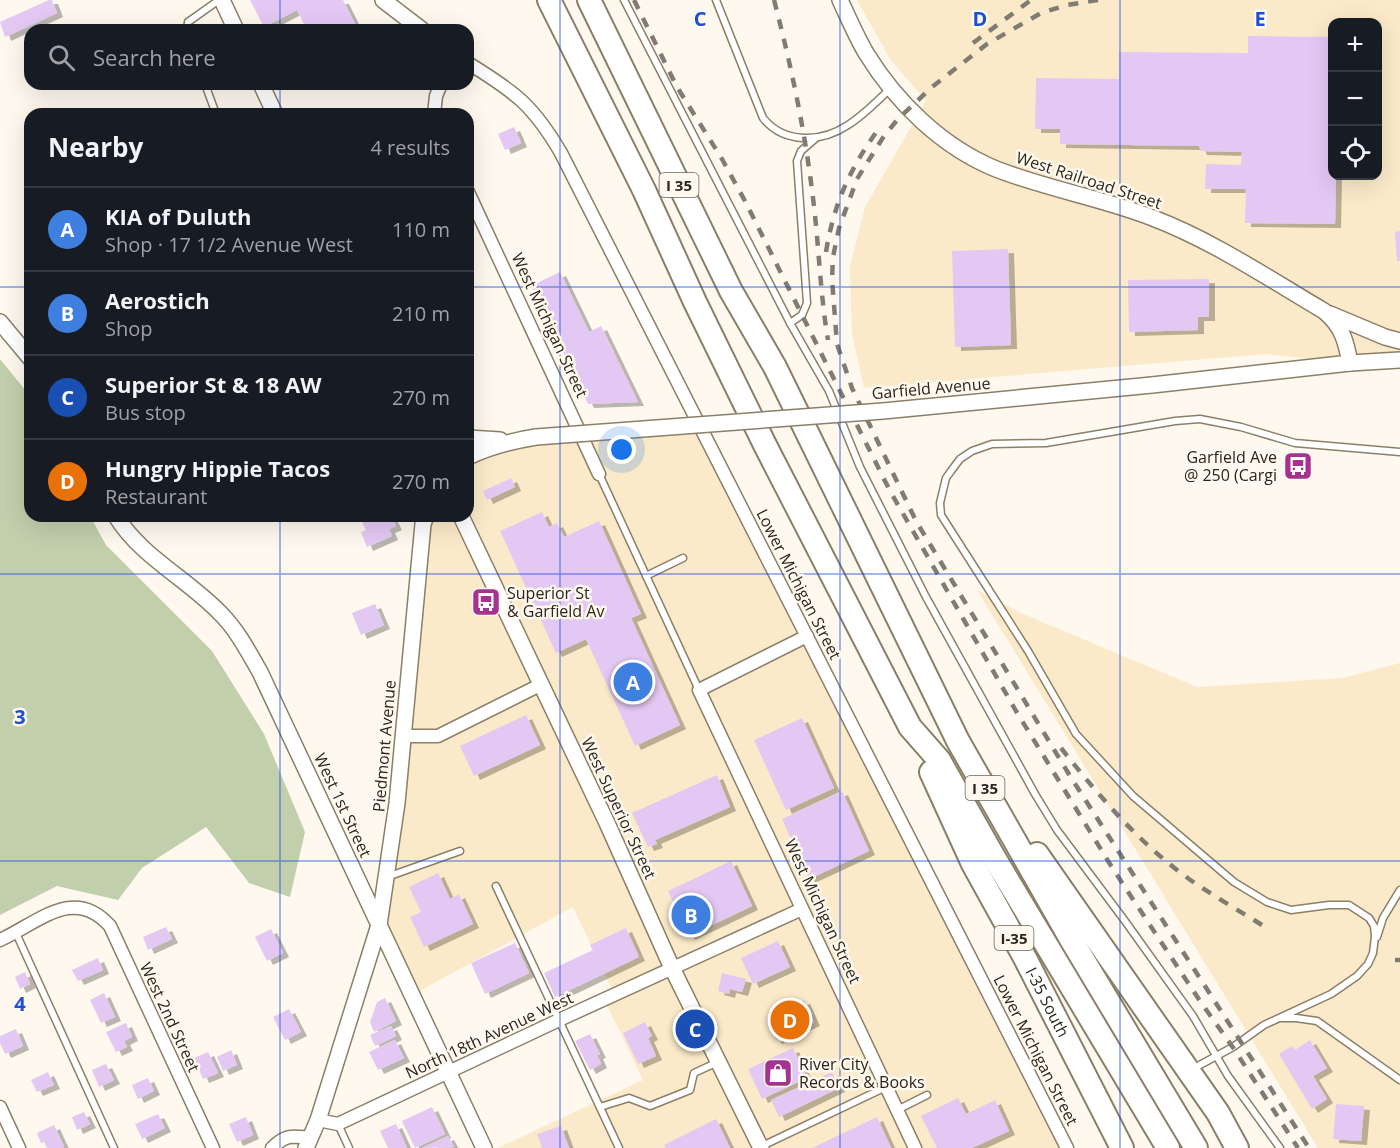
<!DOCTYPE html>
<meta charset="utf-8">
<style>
body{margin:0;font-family:"Open Sans",sans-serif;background:#20242c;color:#f1f3f6}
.controls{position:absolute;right:18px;top:18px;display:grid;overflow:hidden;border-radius:12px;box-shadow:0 6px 24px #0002}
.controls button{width:54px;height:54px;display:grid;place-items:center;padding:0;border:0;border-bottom:2px solid #363941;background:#171b24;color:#f1f3f6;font:30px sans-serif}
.you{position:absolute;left:622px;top:450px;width:21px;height:21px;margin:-15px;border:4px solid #fff;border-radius:50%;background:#1a73e8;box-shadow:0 0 0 9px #1a73e833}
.badge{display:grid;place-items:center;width:39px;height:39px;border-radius:50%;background:#b45309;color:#fff;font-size:20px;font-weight:700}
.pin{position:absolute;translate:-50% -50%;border:3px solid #fff;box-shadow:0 2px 6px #0006}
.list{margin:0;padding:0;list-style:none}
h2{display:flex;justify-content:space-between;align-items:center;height:78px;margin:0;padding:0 24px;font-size:26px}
h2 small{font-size:20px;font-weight:400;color:#9ea1a6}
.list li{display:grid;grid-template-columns:39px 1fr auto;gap:18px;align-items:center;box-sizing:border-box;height:84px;padding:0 24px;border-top:2px solid #363941}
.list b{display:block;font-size:22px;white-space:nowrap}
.list p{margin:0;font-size:20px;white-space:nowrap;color:#9ea1a6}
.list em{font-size:20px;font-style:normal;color:#9ea1a6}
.icon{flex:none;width:33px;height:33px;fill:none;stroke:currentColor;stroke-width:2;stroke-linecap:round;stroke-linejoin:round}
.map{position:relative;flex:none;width:1400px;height:1148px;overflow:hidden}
.search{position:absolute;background:#171b24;box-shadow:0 6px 24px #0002;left:24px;top:24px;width:450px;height:66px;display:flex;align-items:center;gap:15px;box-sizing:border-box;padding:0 21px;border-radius:18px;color:#9ea1a6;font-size:22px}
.panel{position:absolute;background:#171b24;box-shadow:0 6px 24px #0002;left:24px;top:108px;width:450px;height:414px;border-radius:18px}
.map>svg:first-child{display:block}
.built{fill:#fbeac9;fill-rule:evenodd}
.green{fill:#c1cfad}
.building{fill:#e4c8f4;filter:url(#shadow)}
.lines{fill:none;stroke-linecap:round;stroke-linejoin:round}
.service-casing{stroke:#8b7f68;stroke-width:9}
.minor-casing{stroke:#8b7f68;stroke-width:15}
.tertiary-casing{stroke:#8b7f68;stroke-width:18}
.motorway-casing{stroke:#8b7f68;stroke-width:26}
.service{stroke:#fff;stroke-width:6}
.minor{stroke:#fff;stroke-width:12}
.tertiary{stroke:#fff;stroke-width:15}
.motorway{stroke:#fff;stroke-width:22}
.rail{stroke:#807c72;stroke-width:4.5;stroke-dasharray:10 10;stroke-linecap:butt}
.tertiary-bridge-casing{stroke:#8b7f68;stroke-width:18;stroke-linecap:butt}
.tertiary-bridge{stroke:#fff;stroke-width:15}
.grid{fill:none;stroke:#1d4ed8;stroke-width:1.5;stroke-opacity:0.55}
.labels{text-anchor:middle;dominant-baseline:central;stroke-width:5;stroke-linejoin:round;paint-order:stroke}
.shield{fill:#fef8ee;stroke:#6a655b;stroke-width:1.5}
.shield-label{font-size:15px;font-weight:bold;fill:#2a261c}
.street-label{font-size:16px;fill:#2a261c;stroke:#fef8ee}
.poi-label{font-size:16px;fill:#2a261c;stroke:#fef8ee;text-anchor:start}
.grid-label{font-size:20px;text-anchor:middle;font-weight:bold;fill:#1d4ed8;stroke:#fef8ee;stroke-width:5;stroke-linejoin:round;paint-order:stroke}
</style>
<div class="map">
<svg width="1400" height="1148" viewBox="0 0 1400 1148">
<defs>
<filter id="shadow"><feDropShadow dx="6" dy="4" stdDeviation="0" flood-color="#0004"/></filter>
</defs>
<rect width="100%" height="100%" fill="#fef8ee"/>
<g class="built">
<path d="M857,0H1400V369L1265,354L864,388L852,334L850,267L865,207L926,101L890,59ZM1332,22H1378V176H1332Z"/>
<polygon points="698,420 1066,1148 498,1148 643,1080 604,999 614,994 573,907 412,995 379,925 426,516 468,516 468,457 486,448"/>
<polygon points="977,590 1021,613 1197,687 1343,678 1400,663 1400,1148 1318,1148"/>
</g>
<polygon class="green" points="0,359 30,396 30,516 90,516 106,545 212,651 264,734 305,832 290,897 249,883 206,827 142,868 118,900 57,886 0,915"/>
<g class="building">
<polygon points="49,0 52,0 57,13 5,37 0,22"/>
<polygon points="250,0 343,0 358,30 307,30 297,10 264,27"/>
<polygon points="56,24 59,30 45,30"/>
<polygon points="1248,36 1332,37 1332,176 1336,176 1335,224 1245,223 1246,189 1205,189 1206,164 1241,165 1242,152 1201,151 1199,146 1060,144 1060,129 1035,129 1036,78 1119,79 1119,52 1248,53"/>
<polygon points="514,127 521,143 505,150 498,134"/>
<polygon points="1400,231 1400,261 1397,261 1395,232"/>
<polygon points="1008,249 1011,345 955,347 952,251"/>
<polygon points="560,272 589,332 601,326 638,402 588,404 531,286"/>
<polygon points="1209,279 1209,317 1198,317 1198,330 1129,332 1128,280"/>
<polygon points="511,478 515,487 487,500 483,491"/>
<polygon points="542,512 549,527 557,523 564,537 599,521 641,614 631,618 680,725 635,746 586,639 556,653 500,531"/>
<polygon points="359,516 391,516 396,526 389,529 392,536 367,547 361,532 366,530"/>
<polygon points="375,604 384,625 361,635 352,613"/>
<polygon points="526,715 540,745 474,776 460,746"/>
<polygon points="802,718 834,788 786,810 754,740"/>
<polygon points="717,775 730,807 655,840 657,844 648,847 632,813"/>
<polygon points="842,791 869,851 809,879 782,819"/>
<polygon points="731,861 752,906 689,936 668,891"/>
<polygon points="438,873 450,899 459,894 473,924 424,947 410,917 421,912 409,887"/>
<polygon points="166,927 172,939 148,950 143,937"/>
<polygon points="626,928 639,957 555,997 544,973 593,950 590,945"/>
<polygon points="271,929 283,953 267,961 255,937"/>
<polygon points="778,941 790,967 753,984 741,958"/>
<polygon points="515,943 529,973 485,994 471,963"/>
<polygon points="98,958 103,970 78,981 72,970"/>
<polygon points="25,972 30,984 20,989 15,977"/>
<polygon points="722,973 746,979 742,992 730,989 729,994 718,991"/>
<polygon points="104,993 115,1017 101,1023 90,1000"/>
<polygon points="385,998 396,1021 374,1032 370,1022 377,1002"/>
<polygon points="804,1000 814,1022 776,1040 766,1018"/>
<polygon points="289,1009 301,1032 285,1040 273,1017"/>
<polygon points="645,1022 652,1036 648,1038 656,1056 638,1064 623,1033"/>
<polygon points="126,1023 132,1037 124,1041 127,1047 116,1052 106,1032"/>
<polygon points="391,1026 396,1036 375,1046 370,1035"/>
<polygon points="16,1029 23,1046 5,1054 0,1043 0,1036"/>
<polygon points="590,1034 600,1054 597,1055 601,1064 590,1070 575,1041"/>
<polygon points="395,1040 404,1058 378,1070 369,1052"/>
<polygon points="1310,1040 1327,1068 1313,1076 1327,1099 1312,1109 1279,1054 1292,1046 1295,1050"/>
<polygon points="793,1048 807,1078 762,1099 748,1069"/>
<polygon points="231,1050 237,1065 223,1071 217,1057"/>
<polygon points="208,1052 218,1073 203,1079 194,1058"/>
<polygon points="106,1064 114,1080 99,1087 92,1070"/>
<polygon points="48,1072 54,1085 37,1092 31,1080"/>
<polygon points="832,1072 839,1088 779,1117 771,1100"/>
<polygon points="148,1078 154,1091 138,1099 132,1085"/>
<polygon points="958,1098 966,1114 995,1100 1009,1131 972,1148 937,1148 921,1116"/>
<polygon points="1336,1104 1364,1106 1361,1141 1333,1139"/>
<polygon points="432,1107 445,1134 415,1148 402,1121"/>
<polygon points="84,1112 90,1124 77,1130 72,1117"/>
<polygon points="158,1114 165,1128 142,1139 135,1124"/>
<polygon points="246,1117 253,1135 237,1142 229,1124"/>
<polygon points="877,1117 891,1148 812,1148"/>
<polygon points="716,1119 730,1148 666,1148 664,1145"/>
<polygon points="396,1124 407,1148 388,1148 380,1131"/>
<polygon points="54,1125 64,1147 62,1148 47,1148 44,1142 41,1143 37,1133"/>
<polygon points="561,1126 569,1148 542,1148 537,1134"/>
<polygon points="448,1136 454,1147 422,1148"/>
</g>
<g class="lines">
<g class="service-casing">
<g id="service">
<polyline points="624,0 790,323 829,391 860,467 926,597 1035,794 1057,830 1125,921 1193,1016 1228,1076 1280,1148"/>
<path d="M716,0L763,118C784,144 821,143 848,125C864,115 877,101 891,88"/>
<polyline points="187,30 188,22 219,0"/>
<polyline points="205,84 216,114"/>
<polyline points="790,323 802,315 807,303 797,161 801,151 816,138"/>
<polyline points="599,474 699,690"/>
<polyline points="646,576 683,558"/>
<polyline points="387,877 460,851"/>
<polyline points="496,886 619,1148"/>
<polyline points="16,933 114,1148"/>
<polyline points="1377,937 1383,918 1400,890"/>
<polyline points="1282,1018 1296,1018 1317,1021 1400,1080"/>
<polyline points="1198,1066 1233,1047 1264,1025 1331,994 1357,976 1368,964 1373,953 1375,936 1374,926 1369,918 1349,905 1329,905 1291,910 1267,902 1234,882 1133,796 1076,734 1028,651 941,515 940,503 946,478 951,471 960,459 972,451 992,444 1046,443 1175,421 1200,419 1241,427 1295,443 1400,452"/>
<polyline points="600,1107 629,1098 650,1106 690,1090 694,1073 718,1062"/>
<polyline points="897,1110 927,1095"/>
<polyline points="338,1124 349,1148"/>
<polyline points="762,1146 886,1087"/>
</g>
</g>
<g class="minor-casing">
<g id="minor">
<path d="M468,63C515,92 533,105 561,153L1067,1148"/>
<polyline points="434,114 436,96 441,84"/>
<polyline points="468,192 599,474"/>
<polyline points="807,636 699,690 915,1148"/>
<polyline points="403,736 438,736 542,684"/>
<path d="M0,940C38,923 74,885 110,926L213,1148"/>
<polyline points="0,1107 19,1148"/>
<polyline points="318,1120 338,1124 559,1020 802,909"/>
<path d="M272,1148C286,1134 292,1136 311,1138"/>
</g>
</g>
<g class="tertiary-casing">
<g id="tertiary">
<polyline points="222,0 236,30"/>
<polyline points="383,0 422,30"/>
<path d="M840,0C848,17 856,36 866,53C896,102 942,147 996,169C1047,189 1102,198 1153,218C1213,241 1268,278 1324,311C1342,326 1346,341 1350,363"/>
<polyline points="261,84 275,114"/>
<polyline points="1330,314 1385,337 1400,341"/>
<polyline points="0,322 30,358"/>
<polyline points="1152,385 1350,363 1400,360"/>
<polyline points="468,438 500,440"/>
<path d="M468,457C490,446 511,441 536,437"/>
<path d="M116,516C141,557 188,579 221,614C237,630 248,651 260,672L484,1148"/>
<polyline points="461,516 607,823 672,968 761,1148"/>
<polyline points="306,1148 318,1120 379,925 397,803 423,524 426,516"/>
</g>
</g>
<g class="motorway-casing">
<g id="motorway">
<polyline points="549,0 644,190 695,302 765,445 910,727 939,760 995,859 1168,1148"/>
<polyline points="589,0 731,291 775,367 958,741 1072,941 1196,1148"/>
<path id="s1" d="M931,772L973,864L1025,958L1122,1148"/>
<polyline points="1037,854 1218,1113 1237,1148"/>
</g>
</g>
<use href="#service" class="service"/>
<use href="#minor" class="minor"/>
<use href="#tertiary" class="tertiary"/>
<use href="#motorway" class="motorway"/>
<g class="rail">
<polyline points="634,0 677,87 722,159 745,201 890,491 1016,711 1113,869 1200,1001 1234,1049 1298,1148"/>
<path d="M774,0C791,65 805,131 813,198C819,245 820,293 828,340"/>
<polyline points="1098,0 1067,5 1041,13 987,44 932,87 898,119 884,136 857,179 839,228 833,257 832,279 837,344 852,388 916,521 1070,776 1309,1148"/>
<polyline points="973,43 1031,0"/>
<path d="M826,252C834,203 850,168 880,127"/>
<path d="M1061,748C1099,796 1139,843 1189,879C1212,895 1238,910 1262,925"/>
<polyline points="1395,960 1400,960"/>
</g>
<g class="tertiary-bridge-casing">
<polyline id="tertiary-bridge" points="536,437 883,411 1152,385"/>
</g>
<use href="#tertiary-bridge" class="tertiary-bridge"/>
</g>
<path class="grid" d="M280,0V30M560,0V1148M840,0V1148M1120,0V1148M280,84V114M0,287H30M468,287H1400M280,516V1148M0,574H1400M0,861H1400"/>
<defs>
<g id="bus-square" transform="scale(1.5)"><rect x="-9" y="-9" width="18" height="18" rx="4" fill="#a4338f" stroke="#fef8ee"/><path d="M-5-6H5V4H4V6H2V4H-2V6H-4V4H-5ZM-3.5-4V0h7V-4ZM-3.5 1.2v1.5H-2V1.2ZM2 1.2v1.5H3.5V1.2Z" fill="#fff"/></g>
<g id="shop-square" transform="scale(1.5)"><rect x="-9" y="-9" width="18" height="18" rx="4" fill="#a4338f" stroke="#fef8ee"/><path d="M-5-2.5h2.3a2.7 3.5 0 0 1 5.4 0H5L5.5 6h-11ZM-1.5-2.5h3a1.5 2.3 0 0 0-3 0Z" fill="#fff"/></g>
</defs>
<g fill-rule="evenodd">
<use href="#bus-square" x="1298" y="466"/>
<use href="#bus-square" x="486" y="602"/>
<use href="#shop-square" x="778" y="1073"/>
</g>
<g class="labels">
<g class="shield">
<rect x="659.5" y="173" width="39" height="24" rx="4.5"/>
<rect x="965.5" y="776" width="39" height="24" rx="4.5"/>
<rect x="994.5" y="926" width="39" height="24" rx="4.5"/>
</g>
<g class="shield-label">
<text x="679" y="185">I 35</text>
<text x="985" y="788">I 35</text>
<text x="1014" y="938">I-35</text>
</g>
<g class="street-label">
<text transform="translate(1089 180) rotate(18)">West Railroad Street</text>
<text transform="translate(550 325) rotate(65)">West Michigan Street</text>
<text transform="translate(931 388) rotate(-5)">Garfield Avenue</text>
<text transform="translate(799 584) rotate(63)">Lower Michigan Street</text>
<text transform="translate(384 746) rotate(-85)">Piedmont Avenue</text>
<text transform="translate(343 805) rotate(65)">West 1st Street</text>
<text transform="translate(619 808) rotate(65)">West Superior Street</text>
<text transform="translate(823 911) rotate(65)">West Michigan Street</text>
<text stroke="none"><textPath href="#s1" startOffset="258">I-35 South</textPath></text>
<text transform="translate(170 1017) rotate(65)">West 2nd Street</text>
<text transform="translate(489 1035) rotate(-25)">North 18th Avenue West</text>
<text transform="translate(1036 1050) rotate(63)">Lower Michigan Street</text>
</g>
<g class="poi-label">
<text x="1277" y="457" text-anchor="end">Garfield Ave<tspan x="1277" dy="18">@ 250 (Cargi</tspan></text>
<text x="507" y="593">Superior St<tspan x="507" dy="18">&amp; Garfield Av</tspan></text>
<text x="799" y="1064">River City<tspan x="799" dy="18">Records &amp; Books</tspan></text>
</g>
</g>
<g class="grid-label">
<text x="700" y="26">C</text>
<text x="980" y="26">D</text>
<text x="1260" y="26">E</text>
<text x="20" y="724">3</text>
<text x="20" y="1011">4</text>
</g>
</svg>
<div class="controls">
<button>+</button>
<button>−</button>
<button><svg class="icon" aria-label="locate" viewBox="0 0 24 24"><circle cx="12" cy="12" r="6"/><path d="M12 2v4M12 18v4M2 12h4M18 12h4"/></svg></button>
</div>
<div class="you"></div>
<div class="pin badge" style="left:633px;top:682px;background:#3f7fe0">A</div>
<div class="pin badge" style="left:691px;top:915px;background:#3f7fe0">B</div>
<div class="pin badge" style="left:695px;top:1029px;background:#1a4fb4">C</div>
<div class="pin badge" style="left:790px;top:1020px;background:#e8710a">D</div>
<div class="search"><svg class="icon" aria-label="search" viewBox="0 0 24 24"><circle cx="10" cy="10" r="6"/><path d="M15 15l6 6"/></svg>Search here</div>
<section class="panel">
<h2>Nearby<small>4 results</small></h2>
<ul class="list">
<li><span class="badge" style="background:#3f7fe0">A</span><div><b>KIA of Duluth</b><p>Shop · 17 1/2 Avenue West</p></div><em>110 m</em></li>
<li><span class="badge" style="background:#3f7fe0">B</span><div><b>Aerostich</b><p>Shop</p></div><em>210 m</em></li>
<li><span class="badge" style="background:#1a4fb4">C</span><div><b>Superior St &amp; 18 AW</b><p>Bus stop</p></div><em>270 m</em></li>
<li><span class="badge" style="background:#e8710a">D</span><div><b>Hungry Hippie Tacos</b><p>Restaurant</p></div><em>270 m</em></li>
</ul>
</section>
</div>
